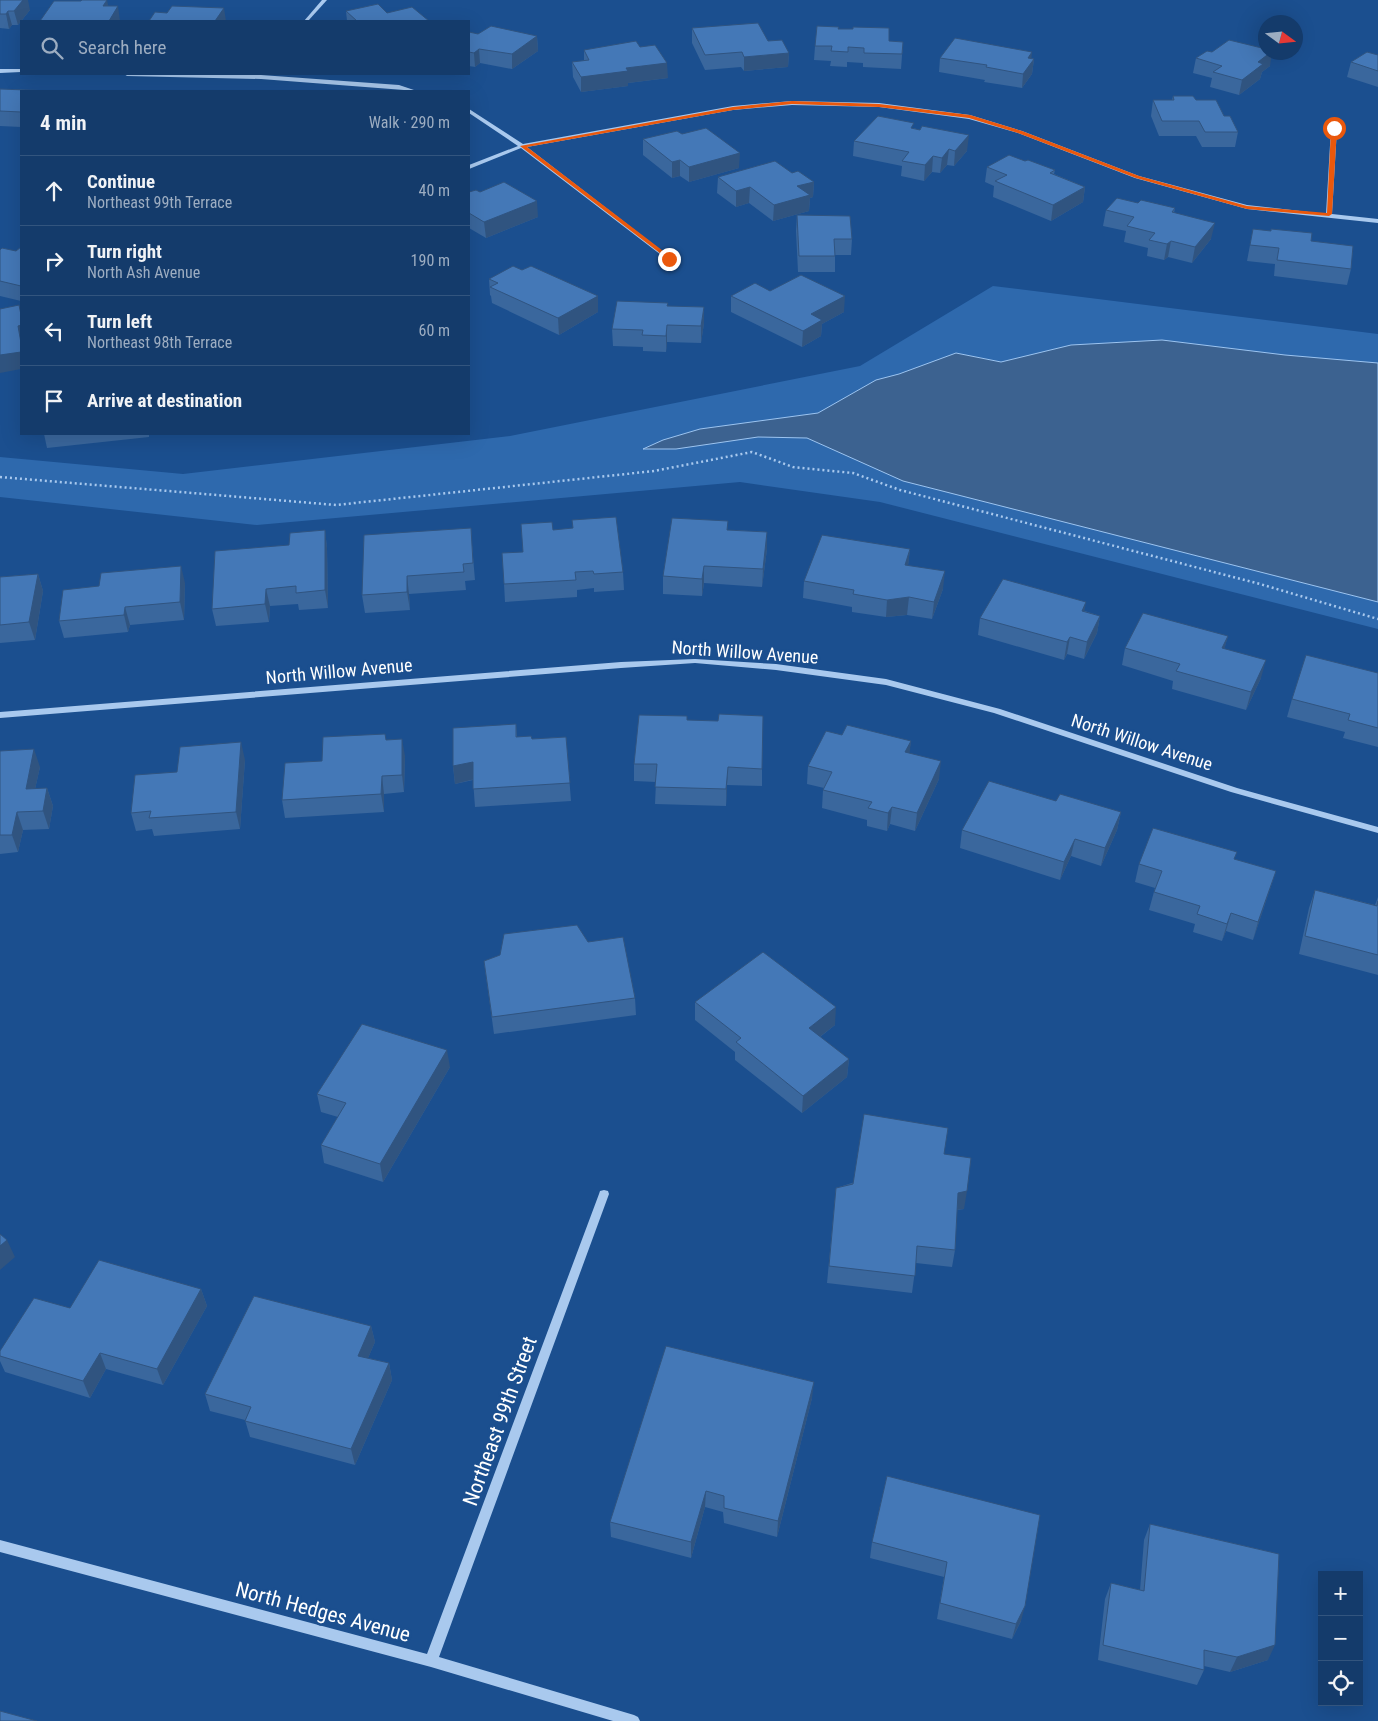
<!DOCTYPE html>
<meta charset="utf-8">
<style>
body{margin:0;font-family:"Roboto Condensed",sans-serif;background:#1d4271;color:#f1f3f6}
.controls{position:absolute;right:15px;bottom:15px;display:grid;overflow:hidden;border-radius:0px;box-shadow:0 5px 20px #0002}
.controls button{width:45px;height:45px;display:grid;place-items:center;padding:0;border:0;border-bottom:1px solid #33557e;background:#143b6b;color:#f1f3f6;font:25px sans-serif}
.compass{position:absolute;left:1258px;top:15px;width:45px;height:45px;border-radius:50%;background:#143b6b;box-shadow:0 5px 20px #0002;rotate:105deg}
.stop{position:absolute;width:15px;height:15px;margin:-11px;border:4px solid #ea580c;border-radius:50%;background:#fff}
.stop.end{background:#ea580c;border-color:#fff;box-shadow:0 1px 5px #0008}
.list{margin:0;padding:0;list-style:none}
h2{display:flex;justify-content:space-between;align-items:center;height:65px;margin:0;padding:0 20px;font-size:21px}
h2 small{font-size:16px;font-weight:400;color:#9dadc1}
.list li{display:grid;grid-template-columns:32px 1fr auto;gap:15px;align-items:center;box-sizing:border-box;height:70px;padding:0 20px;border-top:1px solid #33557e}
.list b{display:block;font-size:19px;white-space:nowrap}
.list p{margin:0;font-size:16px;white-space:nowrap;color:#9dadc1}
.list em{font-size:16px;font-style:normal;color:#9dadc1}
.icon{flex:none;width:28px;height:28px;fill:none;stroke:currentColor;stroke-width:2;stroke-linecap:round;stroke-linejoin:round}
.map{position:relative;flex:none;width:1378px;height:1721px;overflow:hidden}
.search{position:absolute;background:#143b6b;box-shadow:0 5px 20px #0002;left:20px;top:20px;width:450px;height:55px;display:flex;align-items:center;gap:12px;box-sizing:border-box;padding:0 18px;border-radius:0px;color:#9dadc1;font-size:19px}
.panel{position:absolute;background:#143b6b;box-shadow:0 5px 20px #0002;left:20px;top:90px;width:450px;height:345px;border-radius:0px}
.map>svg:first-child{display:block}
.green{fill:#2e69ad}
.water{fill:#3c6290;stroke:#9cc4f0}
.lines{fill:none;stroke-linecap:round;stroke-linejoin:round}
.path{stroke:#a9c9ee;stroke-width:2.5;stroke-dasharray:2 3;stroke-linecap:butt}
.minor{fill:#a9c9ee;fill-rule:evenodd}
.wall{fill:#3a679d}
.shaded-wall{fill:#305480}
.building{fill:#4478b7;stroke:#305480}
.route{fill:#ea580c}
.labels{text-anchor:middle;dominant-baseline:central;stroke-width:5;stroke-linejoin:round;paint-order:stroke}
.street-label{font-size:18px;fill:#fff;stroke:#1b4f8f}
.near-street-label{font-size:21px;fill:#fff;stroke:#1b4f8f}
</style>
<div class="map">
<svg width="1378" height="1721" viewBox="0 0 1378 1721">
<rect width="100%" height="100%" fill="#1b4f8f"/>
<polygon class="green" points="993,286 1378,334 1378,629 880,502 740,482 257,525 0,497 0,457 183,474 510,436 860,366"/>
<polygon class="water" points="1162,340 1285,355 1378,363 1378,602 903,481 807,438 758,437 676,449 643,449 663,440 700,429 818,413 876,380 899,374 956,353 1001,362 1071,345"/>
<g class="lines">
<polyline class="path" points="0,477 336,505 654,471 752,452 793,467 853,473 900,490 1260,584 1378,619"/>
<g class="minor">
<polygon points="322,0 327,0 308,21 304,21"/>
<polygon points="0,69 21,69 21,72 0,73"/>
<polygon points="124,74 261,75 399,85 417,91 261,79 127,76"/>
<polygon points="792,101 879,103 970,115 1022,131 1139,176 1247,205 1326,214 1331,128 1334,126 1337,128 1332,214 1378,219 1378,223 1247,209 1135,178 1018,133 969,119 879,107 792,105 733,110 527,147 671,258 672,259 669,261 521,148 469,169 469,165 518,146 469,113 469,109 523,144 733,106"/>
<polygon points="695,659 776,664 886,679 1000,709 1237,788 1378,827 1378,833 1231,792 994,713 886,685 776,670 695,663 621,668 0,718 0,712 621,662"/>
<polygon points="604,1190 608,1191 609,1194 439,1657 634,1715 638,1717 640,1721 613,1721 431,1667 0,1552 0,1540 427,1654 599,1194 600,1191"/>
</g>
</g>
<g class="wall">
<polygon points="0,0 30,10 18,25 12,25 9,29 0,28"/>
<polygon points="346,11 387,13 429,21 347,21"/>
<polygon points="692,28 768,41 789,53 788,67 744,71 741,67 705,70 692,43"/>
<polygon points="838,29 889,41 903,42 901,69 863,67 863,63 847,62 847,67 830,66 831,61 814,60 815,46"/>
<polygon points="469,32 478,34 537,36 538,51 512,69 480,63 475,67 469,66"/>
<polygon points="640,47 668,78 628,83 628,86 581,92 573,77 572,62 584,61 584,50"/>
<polygon points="1378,55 1378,87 1347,77 1351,62"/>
<polygon points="940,58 1031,58 1034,59 1032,74 1022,88 984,82 985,80 939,72"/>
<polygon points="1196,58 1270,66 1262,72 1260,79 1239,95 1210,87 1212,78 1193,73"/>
<polygon points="0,89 21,91 21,127 0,126"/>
<polygon points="1173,96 1196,100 1224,116 1238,132 1235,147 1202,147 1196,136 1159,136 1151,116 1153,100 1172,100"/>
<polygon points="914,128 967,151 954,166 947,165 940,173 932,172 924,181 901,176 902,166 853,156 854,141"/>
<polygon points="682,134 739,168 689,182 680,176 672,178 643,155 643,139"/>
<polygon points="1025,161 1055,170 1054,174 1085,187 1083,202 1051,221 993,197 994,186 985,182 987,167"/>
<polygon points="792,173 814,182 813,197 810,198 809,211 773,221 749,203 736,207 717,193 718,177"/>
<polygon points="469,192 480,192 538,217 486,238 469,228"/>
<polygon points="1138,203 1175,208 1174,213 1211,239 1192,263 1168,257 1164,260 1147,256 1148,248 1124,242 1126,231 1103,226 1106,210"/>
<polygon points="797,215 852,239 851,255 835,255 835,272 798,272 796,231"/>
<polygon points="1253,229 1311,241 1351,269 1347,285 1274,276 1275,264 1247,261"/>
<polygon points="21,247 21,301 0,296 0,250 16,251"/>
<polygon points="489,279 598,312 559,335 492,303 491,296 490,295"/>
<polygon points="770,291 844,312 822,324 821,336 802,347 731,312 731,296"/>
<polygon points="668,306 704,307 704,323 701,343 667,342 666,352 643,351 643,347 613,346 612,329"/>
<polygon points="44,434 149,434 149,437 47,448"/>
<polygon points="325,530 327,548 328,608 299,610 298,604 270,606 269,622 216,626 212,609 289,545"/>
<polygon points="553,530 623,572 624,590 594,592 594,588 577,590 577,597 505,602 504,584 523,552"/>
<polygon points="728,530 767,532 767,549 762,587 704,583 702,596 663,594 663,576"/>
<polygon points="472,545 475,580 465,581 466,590 409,594 410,610 365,613 362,595"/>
<polygon points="910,549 908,565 943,589 932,619 907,615 886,617 852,612 852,607 803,598 804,581"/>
<polygon points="38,574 43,591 35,640 0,643 0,577"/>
<polygon points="185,583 184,620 130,625 128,632 64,638 59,621"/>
<polygon points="1085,611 1100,616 1097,633 1084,659 1067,654 1064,660 978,635 980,618"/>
<polygon points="1228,636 1224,649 1261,678 1246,710 1172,689 1173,681 1122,665 1125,648"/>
<polygon points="1378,673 1378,747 1343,738 1345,732 1287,717 1292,699"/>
<polygon points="687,720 762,769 762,786 727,785 726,806 655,804 656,782 634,781 634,764"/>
<polygon points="516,724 517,737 532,739 566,737 571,801 475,807 473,780 455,784 453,766"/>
<polygon points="842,735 911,741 909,753 939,779 915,831 890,824 887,831 867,826 867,820 822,808 823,790 824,788 807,784 808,766"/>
<polygon points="386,740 405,756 404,792 384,794 384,812 285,818 282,800 322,761"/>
<polygon points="0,751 40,767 35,789 47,788 53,806 49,829 23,830 18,852 0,854"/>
<polygon points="245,760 240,829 154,836 152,829 136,831 131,813 177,772"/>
<polygon points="1056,801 1121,812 1117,830 1101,866 1071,856 1060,880 960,848 962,830"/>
<polygon points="1235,860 1276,871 1253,940 1226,931 1222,941 1193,932 1195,924 1149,910 1155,888 1135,882 1139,864"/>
<polygon points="1315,890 1375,905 1378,897 1378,975 1299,954 1309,908"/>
<polygon points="588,942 635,998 636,1015 494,1034 484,961"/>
<polygon points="695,1002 835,1025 820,1037 849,1059 847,1077 802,1113 735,1060 735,1052 695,1020"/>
<polygon points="450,1067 383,1182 324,1163 321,1145 338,1117 321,1112 317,1094"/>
<polygon points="944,1154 964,1209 957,1210 955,1250 952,1267 916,1263 912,1293 827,1283 836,1188"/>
<polygon points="201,1289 207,1306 163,1385 106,1369 90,1398 5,1372 0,1361 0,1351 70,1308"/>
<polygon points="371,1326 375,1342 368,1358 389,1363 392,1380 355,1465 250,1437 245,1420 210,1411 205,1394"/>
<polygon points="812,1398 777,1537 724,1523 723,1512 705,1507 691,1558 611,1537 610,1522"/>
<polygon points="887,1476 1021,1621 1012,1639 937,1619 944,1577 870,1558 872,1542"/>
<polygon points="1150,1524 1268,1660 1230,1672 1204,1666 1204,1670 1197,1685 1098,1660 1105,1599 1111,1583 1140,1590 1144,1540"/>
</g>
<g class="shaded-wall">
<polygon points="23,0 28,0 30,10 18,25 14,11"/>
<polygon points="107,0 110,14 103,6"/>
<polygon points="118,6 120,21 109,21"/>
<polygon points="224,8 226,21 215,21"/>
<polygon points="8,11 12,25 9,29 6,14"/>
<polygon points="537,36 538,51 512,69 512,54"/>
<polygon points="479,49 480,63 475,67 474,53"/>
<polygon points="1032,52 1031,63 1034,59 1032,74 1022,88 1023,74 1028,58"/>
<polygon points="1271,52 1272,52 1270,66 1262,72 1260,79 1239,95 1242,80 1258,62"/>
<polygon points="789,53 788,67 744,71 744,57"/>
<polygon points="667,63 668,78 628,83 628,86 581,92 581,77 626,68"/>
<polygon points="969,135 967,151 954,166 955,151"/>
<polygon points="949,149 947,165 940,173 942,158"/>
<polygon points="740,153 739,168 689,182 689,167"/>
<polygon points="933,156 932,172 924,181 925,165"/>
<polygon points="680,160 680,176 672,178 672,162"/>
<polygon points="814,182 813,197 810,198 809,211 773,221 774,205 797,186"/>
<polygon points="750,187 749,203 736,207 736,191"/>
<polygon points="1085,187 1083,202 1051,221 1053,205"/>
<polygon points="537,201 538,217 486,238 484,222"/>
<polygon points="1215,223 1211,239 1192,263 1195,247"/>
<polygon points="1171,241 1168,257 1164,260 1167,244"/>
<polygon points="598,296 598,312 559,335 558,318"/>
<polygon points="845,296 844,312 822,324 821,336 802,347 803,331 811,314"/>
<polygon points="704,307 704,323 701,343 701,326"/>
<polygon points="21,325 21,343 18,326"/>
<polygon points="667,325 667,342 666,352 666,336"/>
<polygon points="21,352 21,369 0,373 0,355"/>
<polygon points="325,530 327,548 328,608 325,590"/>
<polygon points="767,532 767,549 762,587 763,569"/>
<polygon points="910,549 908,567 905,565"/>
<polygon points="181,566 185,583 184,620 180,602"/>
<polygon points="704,566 704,583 702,596 702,579"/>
<polygon points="945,571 943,589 932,619 934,602"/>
<polygon points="38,574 43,591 35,640 29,622"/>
<polygon points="407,576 409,594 410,610 407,592"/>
<polygon points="266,589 270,606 269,622 265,604"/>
<polygon points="909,597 907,615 886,617 887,600"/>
<polygon points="1086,602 1083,620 1082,611"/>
<polygon points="125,607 130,625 128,632 124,615"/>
<polygon points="1100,616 1097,633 1084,659 1087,642"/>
<polygon points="1228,636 1223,654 1222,648"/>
<polygon points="1070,637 1067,654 1064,660 1067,642"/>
<polygon points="1266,660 1261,678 1246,710 1251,692"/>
<polygon points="402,739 405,756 404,792 402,775"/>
<polygon points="911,741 909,759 905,752"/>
<polygon points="241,742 245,760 240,829 236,812"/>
<polygon points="34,749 40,767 31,807 26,789"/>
<polygon points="941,761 939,779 915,831 917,813"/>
<polygon points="473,762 475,779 455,784 453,766"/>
<polygon points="728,767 727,785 726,806 726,789"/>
<polygon points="382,776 384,794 384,812 381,794"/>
<polygon points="47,788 53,806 49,829 43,811"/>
<polygon points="892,807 890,824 887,831 888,813"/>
<polygon points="17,812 23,830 18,852 12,835"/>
<polygon points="1121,812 1117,830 1101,866 1105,848"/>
<polygon points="1075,839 1071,856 1060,880 1064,862"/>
<polygon points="1276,871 1253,940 1258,922"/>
<polygon points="1231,913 1226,931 1222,941 1227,924"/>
<polygon points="836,1007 835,1025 808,1046 809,1028"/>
<polygon points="447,1050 450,1067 383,1182 380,1164"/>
<polygon points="849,1059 847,1077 802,1113 803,1096"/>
<polygon points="967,1191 964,1209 955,1210 958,1193"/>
<polygon points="7,1240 15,1257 0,1270 0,1246"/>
<polygon points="201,1289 207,1306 163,1385 157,1369"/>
<polygon points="371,1326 375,1342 362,1372 358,1356"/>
<polygon points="100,1353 106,1369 90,1398 83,1381"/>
<polygon points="389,1363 392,1380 355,1465 351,1449"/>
<polygon points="814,1382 812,1398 777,1537 778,1521"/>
<polygon points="706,1491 705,1507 691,1558 691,1542"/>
<polygon points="1025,1606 1021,1621 1012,1639 1016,1624"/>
<polygon points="1275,1645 1268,1660 1230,1672 1237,1657"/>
</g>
<g class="building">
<polygon points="0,0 23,0 14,11 8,11 6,14 0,14"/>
<polygon points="82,0 107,0 103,6 118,6 109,21 40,21 54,1 81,1"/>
<polygon points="378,4 387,13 412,7 429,21 357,21 346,11"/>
<polygon points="172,6 224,8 215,21 149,21 155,12 167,13"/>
<polygon points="758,23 768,41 782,40 789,53 744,57 742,52 705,55 692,28"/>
<polygon points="491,26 537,36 512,54 479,49 474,53 469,52 469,32 478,34"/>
<polygon points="817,26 839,27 838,29 853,29 853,27 889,28 889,41 903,42 902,54 864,53 864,48 848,47 848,52 831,51 832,46 815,46"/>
<polygon points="955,38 1032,52 1028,58 1034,59 1023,74 986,67 987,65 940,58"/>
<polygon points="1229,40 1266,49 1266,52 1271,52 1258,62 1263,64 1242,80 1213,72 1222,66 1196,58 1207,51 1212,52"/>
<polygon points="636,41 640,47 655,45 667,63 626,68 628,71 581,77 572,62 589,60 584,50"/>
<polygon points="1367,52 1378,55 1378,71 1351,62"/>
<polygon points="0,89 52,91 21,91 21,112 0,111"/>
<polygon points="1173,96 1193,96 1196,100 1216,100 1224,116 1230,116 1238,132 1205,132 1199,121 1162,121 1153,100 1174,100"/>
<polygon points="878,116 914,123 911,128 920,130 922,126 969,135 955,151 949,149 942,158 933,156 925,165 902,161 909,152 854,141"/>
<polygon points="706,128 740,153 689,167 680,160 672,162 643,139 677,131 682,134"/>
<polygon points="1009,155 1025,161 1028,160 1055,170 1050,173 1085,187 1053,205 995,181 1007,175 987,167"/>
<polygon points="775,161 792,173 798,171 814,182 797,186 810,195 774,205 750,187 736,191 718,177"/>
<polygon points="504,182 537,201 484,222 469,213 469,192 476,190 480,192"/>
<polygon points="1117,198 1138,203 1141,200 1175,208 1172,212 1215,223 1195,247 1171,241 1167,244 1149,240 1155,233 1127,226 1134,217 1106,210"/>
<polygon points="797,215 850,216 852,239 834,239 835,256 799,256"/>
<polygon points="1253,229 1271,231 1271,229 1312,233 1311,241 1353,246 1351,269 1277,260 1279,248 1250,245"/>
<polygon points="21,247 21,286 0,281 0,250 2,248 16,251"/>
<polygon points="513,266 522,270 531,266 598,296 558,318 490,287 498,283 489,279"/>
<polygon points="801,275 845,296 811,314 822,320 803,331 731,296 755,283 770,291"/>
<polygon points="617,301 668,303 667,306 704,307 701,326 667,325 666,336 642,335 643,330 612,329"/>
<polygon points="19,305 21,315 21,325 18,326 21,343 21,352 0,355 0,309"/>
<polygon points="616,517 623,572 594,574 593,571 575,572 576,580 504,584 502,553 523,552 521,524 552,522 553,530 573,528 572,520"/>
<polygon points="672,518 728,521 727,530 767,532 763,569 704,566 702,579 663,576"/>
<polygon points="471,528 473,563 463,564 464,572 407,576 407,592 362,595 364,535"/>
<polygon points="325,530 325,590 296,593 296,586 266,589 265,604 212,609 215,551 289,545 290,533"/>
<polygon points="822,535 910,549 905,565 945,571 934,602 909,597 887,600 853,594 854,590 804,581"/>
<polygon points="181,566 180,602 125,607 124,615 59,621 63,590 99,586 101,573"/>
<polygon points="38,574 29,622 0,625 0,577"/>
<polygon points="1003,579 1086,602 1082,611 1100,616 1087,642 1070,637 1067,642 980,618"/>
<polygon points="1143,613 1228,636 1222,648 1266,660 1251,692 1176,671 1180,664 1125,648"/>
<polygon points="1306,655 1378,673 1378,728 1348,720 1350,714 1292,699"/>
<polygon points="719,714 763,716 762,769 728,767 726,789 655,787 657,764 634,764 639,715 687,716 687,720 718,721"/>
<polygon points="516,724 516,737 531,736 532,739 566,737 570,783 473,789 473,762 453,766 453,728"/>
<polygon points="847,725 911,741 905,752 941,761 917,813 892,807 888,813 868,808 872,802 823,790 832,772 808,766 826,731 842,735"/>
<polygon points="385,734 386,740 402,739 402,775 382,776 381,794 282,800 285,763 322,761 323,737"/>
<polygon points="241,742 236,812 149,818 151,811 131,813 135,775 177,772 180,747"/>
<polygon points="34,749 26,789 47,788 43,811 17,812 12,835 0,835 0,751"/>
<polygon points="989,781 1056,801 1060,794 1121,812 1105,848 1075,839 1064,862 962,830"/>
<polygon points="1153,828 1237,852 1234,859 1276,871 1258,922 1231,913 1227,924 1197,914 1200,906 1154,892 1162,871 1139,864"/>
<polygon points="1315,890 1377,906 1378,901 1378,955 1305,936"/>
<polygon points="577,925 588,942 623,937 635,998 492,1017 484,961 500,955 504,934"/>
<polygon points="763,952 836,1007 809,1028 849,1059 803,1096 736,1042 741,1038 695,1002"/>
<polygon points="362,1024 447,1050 380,1164 321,1145 346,1103 317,1094"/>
<polygon points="864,1114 948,1128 944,1154 971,1158 967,1191 958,1193 955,1250 917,1246 915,1276 829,1266 836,1188 853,1184"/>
<polygon points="0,1234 7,1240 0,1246"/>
<polygon points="99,1260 201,1289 157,1369 100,1353 83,1381 0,1356 0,1351 34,1298 70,1308"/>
<polygon points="254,1296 371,1326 358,1356 389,1363 351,1449 245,1421 251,1407 205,1394"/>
<polygon points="666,1346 814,1382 778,1521 724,1508 724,1496 706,1491 691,1542 610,1522"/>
<polygon points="887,1476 1040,1515 1025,1606 1016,1624 940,1603 947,1562 872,1542"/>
<polygon points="1150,1524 1279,1554 1275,1645 1237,1657 1204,1650 1204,1670 1103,1645 1111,1583 1144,1591"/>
<polygon points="0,1711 37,1721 0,1721"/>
</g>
<polygon class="route" points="792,101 879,104 970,115 1022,131 1139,176 1247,206 1327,213 1331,128 1334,126 1337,128 1332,214 1329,216 1247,209 1136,178 1018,133 969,118 879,107 792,104 733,110 527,147 671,257 669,260 520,146 733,107"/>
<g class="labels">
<g class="street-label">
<text transform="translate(745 652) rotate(4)">North Willow Avenue</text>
<text transform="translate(339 671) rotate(-5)">North Willow Avenue</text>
<text transform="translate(1142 742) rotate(18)">North Willow Avenue</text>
</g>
<g class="near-street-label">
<text transform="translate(500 1421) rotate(-70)">Northeast 99th Street</text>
<text transform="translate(323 1612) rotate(15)">North Hedges Avenue</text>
</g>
</g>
</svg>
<div class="controls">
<button>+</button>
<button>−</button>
<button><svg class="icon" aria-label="locate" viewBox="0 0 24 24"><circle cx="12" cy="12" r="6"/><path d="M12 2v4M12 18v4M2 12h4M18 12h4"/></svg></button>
</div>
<svg class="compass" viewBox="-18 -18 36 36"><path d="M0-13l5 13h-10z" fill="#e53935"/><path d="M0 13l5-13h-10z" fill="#9dadc1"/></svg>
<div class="stop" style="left:1334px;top:128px"></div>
<div class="stop end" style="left:669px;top:259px"></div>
<div class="search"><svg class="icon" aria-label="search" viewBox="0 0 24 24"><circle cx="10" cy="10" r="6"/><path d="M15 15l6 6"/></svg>Search here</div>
<section class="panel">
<h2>4 min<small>Walk · 290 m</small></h2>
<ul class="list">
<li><svg class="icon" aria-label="ahead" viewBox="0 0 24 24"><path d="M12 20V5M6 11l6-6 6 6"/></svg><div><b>Continue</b><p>Northeast 99th Terrace</p></div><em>40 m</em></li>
<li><svg class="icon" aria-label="right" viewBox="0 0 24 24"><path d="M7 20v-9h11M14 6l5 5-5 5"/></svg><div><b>Turn right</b><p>North Ash Avenue</p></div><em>190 m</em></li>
<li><svg class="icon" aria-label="left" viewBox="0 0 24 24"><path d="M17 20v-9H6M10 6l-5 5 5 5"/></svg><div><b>Turn left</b><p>Northeast 98th Terrace</p></div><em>60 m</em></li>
<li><svg class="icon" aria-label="arrive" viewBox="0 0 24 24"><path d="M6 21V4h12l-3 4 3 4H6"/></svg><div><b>Arrive at destination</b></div></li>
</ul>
</section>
</div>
